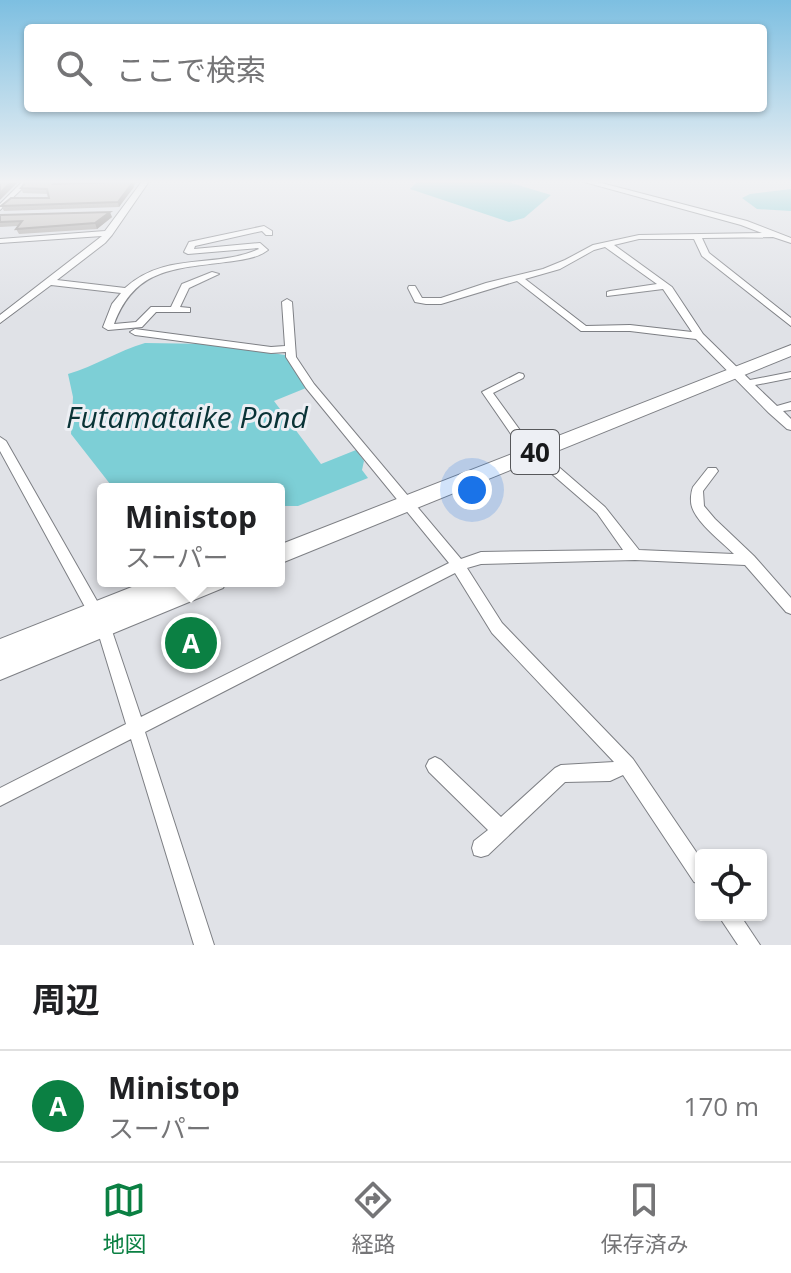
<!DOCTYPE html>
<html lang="ja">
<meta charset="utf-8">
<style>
body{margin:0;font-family:"Open Sans","Noto Sans JP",sans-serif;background:#f6f6f6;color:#202124}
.controls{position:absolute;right:24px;bottom:24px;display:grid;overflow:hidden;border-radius:8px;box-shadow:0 2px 6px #0004}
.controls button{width:72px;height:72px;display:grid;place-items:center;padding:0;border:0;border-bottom:2px solid #e0e0e0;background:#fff;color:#202124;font:40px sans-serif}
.you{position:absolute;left:472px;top:490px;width:28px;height:28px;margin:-20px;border:6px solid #fff;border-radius:50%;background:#1a73e8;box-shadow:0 0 0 12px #1a73e833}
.badge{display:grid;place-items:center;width:52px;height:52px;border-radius:50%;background:#0b8043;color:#fff;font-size:26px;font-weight:700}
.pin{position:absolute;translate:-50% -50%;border:4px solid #fff;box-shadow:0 2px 8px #0006}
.popup{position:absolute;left:97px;top:483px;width:188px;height:104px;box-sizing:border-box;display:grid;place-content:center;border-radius:8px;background:#fff;filter:drop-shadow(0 2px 6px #0005);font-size:26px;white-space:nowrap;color:#757577}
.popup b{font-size:30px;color:#202124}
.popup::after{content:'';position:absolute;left:50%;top:100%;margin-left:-16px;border:16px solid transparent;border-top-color:#fff}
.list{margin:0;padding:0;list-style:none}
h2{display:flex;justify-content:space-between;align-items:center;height:104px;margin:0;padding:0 32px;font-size:34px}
h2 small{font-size:26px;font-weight:400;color:#757577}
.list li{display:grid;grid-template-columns:52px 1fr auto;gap:24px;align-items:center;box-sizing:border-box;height:112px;padding:0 32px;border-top:2px solid #e0e0e0}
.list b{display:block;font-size:30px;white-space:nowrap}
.list p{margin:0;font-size:26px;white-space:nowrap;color:#757577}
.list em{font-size:26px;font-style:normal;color:#757577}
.icon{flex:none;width:44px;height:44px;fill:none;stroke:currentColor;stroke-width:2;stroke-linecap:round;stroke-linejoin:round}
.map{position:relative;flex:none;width:791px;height:945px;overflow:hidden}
.search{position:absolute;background:#fff;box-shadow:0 2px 6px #0004;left:24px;right:24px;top:24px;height:88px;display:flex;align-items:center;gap:20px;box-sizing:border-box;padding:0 28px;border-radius:8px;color:#757577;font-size:30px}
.sheet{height:216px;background:#fff}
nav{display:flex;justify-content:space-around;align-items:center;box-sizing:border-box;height:112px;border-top:2px solid #e0e0e0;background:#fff;font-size:22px;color:#757577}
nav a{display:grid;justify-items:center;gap:4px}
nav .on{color:#0b8043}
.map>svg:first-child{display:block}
.water{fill:#7dcfd6}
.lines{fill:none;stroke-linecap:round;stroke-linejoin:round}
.street-casing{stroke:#7d7f84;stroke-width:2}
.primary-casing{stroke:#7d7f84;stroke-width:2}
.street{fill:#fff;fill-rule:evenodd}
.primary{fill:#fff;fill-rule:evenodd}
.wall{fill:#a7a3a0}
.shaded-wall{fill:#888482}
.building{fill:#c2bdba;stroke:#888482;stroke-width:2}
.labels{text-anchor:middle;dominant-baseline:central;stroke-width:6;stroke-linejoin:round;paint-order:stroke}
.shield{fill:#edeff4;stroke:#57585b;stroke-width:2}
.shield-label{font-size:26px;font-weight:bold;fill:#17181a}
.water-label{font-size:30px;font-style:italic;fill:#093336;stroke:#edeff4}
</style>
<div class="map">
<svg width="791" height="945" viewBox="0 0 791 945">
<rect width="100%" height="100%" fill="#e0e2e7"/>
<g class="water">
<polygon points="419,180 501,180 551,195 524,218 509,222 410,189"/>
<polygon points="791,189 791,211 757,209 742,198 750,194"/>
<path d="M145,343L212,344L285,355L306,388L274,401L321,464L356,450L364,461L362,470L368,478L298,506H279V489H114L71,434L73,397L68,374C95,366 118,351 145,343Z"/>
</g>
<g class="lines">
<g class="street-casing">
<g id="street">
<polygon points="24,180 31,180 0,210 0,204"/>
<path d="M143,180H150L112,235L105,243L57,280L125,288C166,251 215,269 259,249L258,248L188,254L184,252L189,242L264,226L272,231V235H266L262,231L195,246L194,249L260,243L268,250C256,259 241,260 226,262C174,269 135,268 114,324L136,322L151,307H171L182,284L212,272L219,274L189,288L180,307L190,308V312H156L142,327L108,330L103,327L112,304L121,293L51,285L0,323V315L102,236L0,243V239L105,231Z"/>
<path d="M577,180H590L747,221L791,238V243L773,237L702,238L709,253L791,318V326L702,256L694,239H639L614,245L672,287L703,334L750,380L791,372V378L755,385L777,406L791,402V410L783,411L791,419V430L787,429L769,413L696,339L630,331H581L517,281L441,304H426L415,302L408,288L409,286H415L422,298H441L486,283L543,269L565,260L593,245L639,235L762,233L741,225ZM605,247L657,284L610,291L607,292V296L663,289L692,332L630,325L586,326L525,279L560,269L594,250Z"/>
<path d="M287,299L292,302L296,357L314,384L461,559L481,552L623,550L597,513L530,455L528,452L534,448L538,449L605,507L639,550L734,554C722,542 697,523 692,507C690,501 691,492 693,487L708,468H716L718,471L703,491L704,506L715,519L754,556L791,598V614L786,612L745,565L635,560L481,564L467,568L502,623L633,759L701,859V884L694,882L623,775L610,781L565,782L488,855L481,857L474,855L472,848L474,841L488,830L429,772L426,766L429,760L435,757L441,760L501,817L555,768L561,765L614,762L492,633L455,573L145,732L214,945H194L131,739L0,806V788L126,724L97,629L0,451V437L6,441L109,622L141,717L449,563L306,388L286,357V352L271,353L135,335L130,332L135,329L271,347L285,346L282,302Z"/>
<polygon points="519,373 523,374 524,376 523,378 493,393 530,444 524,448 520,447 482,392"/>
<polygon points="718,915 740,915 760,945 738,945"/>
</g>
</g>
<g class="primary-casing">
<g id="primary">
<polygon points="791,345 791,356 279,564 279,545"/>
<polygon points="147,581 227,581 223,588 0,680 0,639"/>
</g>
</g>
<use href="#street" class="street"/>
<use href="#primary" class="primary"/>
</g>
<g class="wall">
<polygon points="121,180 138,180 119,207 4,211 1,206 49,198 48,194 23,193 21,188 58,184 124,182"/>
<polygon points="0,215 112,217 97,229 19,234 16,229 18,226 0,227"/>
</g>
<g class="shaded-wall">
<polygon points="13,180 20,180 0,200 0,193"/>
<polygon points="133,182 134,187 119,207 118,202"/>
<polygon points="110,212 112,217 97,229 95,223"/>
</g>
<g class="building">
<polygon points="0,180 13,180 0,193"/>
<polygon points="27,180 56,180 53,184 133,182 118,202 1,206 11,198 49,198 47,189 21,188"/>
<polygon points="110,212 95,223 16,229 22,221 0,222 0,215"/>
</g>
<linearGradient id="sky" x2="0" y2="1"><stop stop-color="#7dbfe1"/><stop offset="0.58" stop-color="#f1f2f4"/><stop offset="1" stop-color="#f1f2f4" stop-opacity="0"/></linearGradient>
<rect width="791" height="313" fill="url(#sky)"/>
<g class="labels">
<rect class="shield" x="511" y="430" width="48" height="44" rx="6"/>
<g class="shield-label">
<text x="535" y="452">40</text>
</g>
<g class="water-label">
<text x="187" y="416">Futamataike Pond</text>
</g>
</g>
</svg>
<div class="controls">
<button><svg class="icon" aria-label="locate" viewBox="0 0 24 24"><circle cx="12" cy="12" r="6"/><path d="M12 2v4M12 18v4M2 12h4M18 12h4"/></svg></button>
</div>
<div class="you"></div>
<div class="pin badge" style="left:191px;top:643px">A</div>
<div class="popup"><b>Ministop</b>スーパー</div>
<div class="search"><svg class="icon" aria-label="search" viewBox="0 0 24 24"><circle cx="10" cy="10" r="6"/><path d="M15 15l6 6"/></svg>ここで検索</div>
</div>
<section class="sheet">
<h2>周辺<small></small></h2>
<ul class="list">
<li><span class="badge">A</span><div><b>Ministop</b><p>スーパー</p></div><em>170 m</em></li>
</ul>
</section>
<nav>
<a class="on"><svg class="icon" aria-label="map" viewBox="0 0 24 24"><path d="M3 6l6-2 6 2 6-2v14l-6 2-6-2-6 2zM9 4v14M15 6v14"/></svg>地図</a>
<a><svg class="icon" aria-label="directions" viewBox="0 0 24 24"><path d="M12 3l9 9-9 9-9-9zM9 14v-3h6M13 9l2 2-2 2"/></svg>経路</a>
<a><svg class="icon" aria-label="saved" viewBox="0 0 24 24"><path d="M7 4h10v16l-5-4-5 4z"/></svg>保存済み</a>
</nav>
